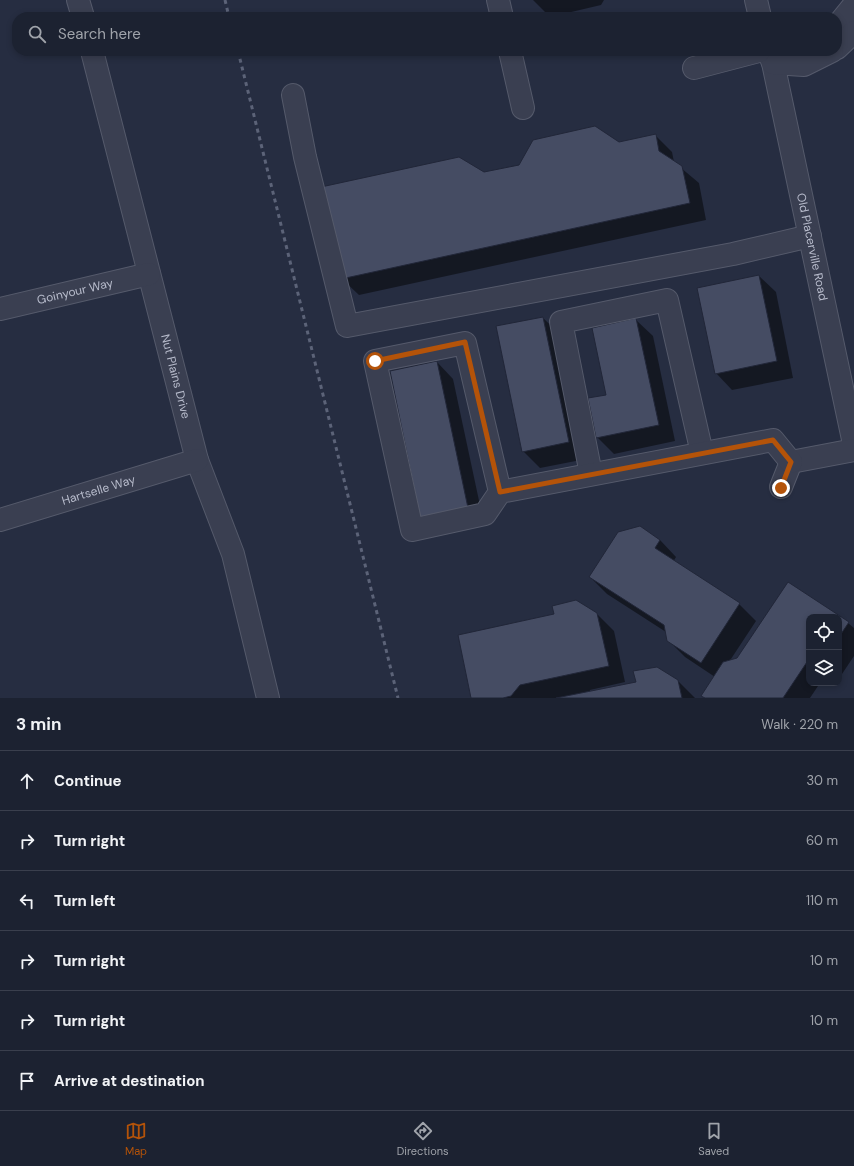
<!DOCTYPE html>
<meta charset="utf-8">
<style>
body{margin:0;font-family:"DM Sans",sans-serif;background:#252a39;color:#f1f3f6}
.controls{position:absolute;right:12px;bottom:12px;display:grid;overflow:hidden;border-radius:8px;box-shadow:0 2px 6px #0003}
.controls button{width:36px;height:36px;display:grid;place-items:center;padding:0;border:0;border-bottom:1px solid #3a3f4d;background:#1c2231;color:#f1f3f6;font:20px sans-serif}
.stop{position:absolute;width:12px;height:12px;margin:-9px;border:3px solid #b45309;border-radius:50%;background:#fff}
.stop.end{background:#b45309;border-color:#fff;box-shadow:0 1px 4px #0008}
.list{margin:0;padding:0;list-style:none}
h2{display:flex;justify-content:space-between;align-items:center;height:52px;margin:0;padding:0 16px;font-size:17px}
h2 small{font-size:13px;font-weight:400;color:#a0a4ab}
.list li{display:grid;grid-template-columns:26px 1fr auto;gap:12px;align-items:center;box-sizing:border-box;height:60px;padding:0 16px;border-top:1px solid #3a3f4d}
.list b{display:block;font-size:15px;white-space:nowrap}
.list em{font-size:13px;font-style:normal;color:#a0a4ab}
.icon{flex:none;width:22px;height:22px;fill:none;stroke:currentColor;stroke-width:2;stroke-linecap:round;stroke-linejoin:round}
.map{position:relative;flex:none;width:854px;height:698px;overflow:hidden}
.search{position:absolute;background:#1c2231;box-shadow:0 2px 6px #0003;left:12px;right:12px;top:12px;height:44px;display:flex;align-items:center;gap:10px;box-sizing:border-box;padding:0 14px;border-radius:16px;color:#a0a4ab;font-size:15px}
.sheet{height:412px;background:#1c2231}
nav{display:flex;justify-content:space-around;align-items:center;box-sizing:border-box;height:56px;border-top:1px solid #3a3f4d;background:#1c2231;font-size:11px;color:#a0a4ab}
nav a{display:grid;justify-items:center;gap:2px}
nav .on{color:#b45309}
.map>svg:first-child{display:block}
.shadow{fill:#0007}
.building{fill:#454c63;stroke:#212638}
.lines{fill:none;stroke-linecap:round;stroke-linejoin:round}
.minor-casing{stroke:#555a6b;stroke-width:24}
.minor{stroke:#3a3f51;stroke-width:22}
.rail{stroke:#5c6378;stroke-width:3;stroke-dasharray:4 4;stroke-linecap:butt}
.route{stroke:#b45309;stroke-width:5}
.labels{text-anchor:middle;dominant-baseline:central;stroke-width:3.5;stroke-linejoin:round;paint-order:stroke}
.street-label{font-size:12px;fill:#b7bbcb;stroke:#1f2436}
</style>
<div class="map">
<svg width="854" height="698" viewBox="0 0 854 698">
<rect width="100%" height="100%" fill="#262d41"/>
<g class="shadow">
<polygon points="533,0 604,0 601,5 550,17"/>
<polygon points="655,135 672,152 674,162 699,183 706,220 359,295 342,279 484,173"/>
<polygon points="759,276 776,292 793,378 732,390 716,373"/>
<polygon points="543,318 560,334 586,459 540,468 523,451"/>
<polygon points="636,320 653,336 675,441 614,454 597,437"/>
<polygon points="437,362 453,379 484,524 438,534"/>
<polygon points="639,527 660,540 676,557 673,562 739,604 756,621 729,662 738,659 788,583 848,623 854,628 854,656 842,674 839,672 839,617 809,617 809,683 820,683 810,698 705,698 715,677 685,657 668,640 666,632 607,594 590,577"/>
<polygon points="597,614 614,631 625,682 590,690 590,692 678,681 695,698 472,698"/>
</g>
<g class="building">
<polygon points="595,126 619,142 656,134 659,151 682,166 690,203 341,279 321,187 459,157 484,172 519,165 533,140"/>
<polygon points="759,275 777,361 715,374 697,288"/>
<polygon points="543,317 569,442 522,452 496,326"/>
<polygon points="636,318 659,425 596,438 588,398 606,395 592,328"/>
<polygon points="437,361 468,508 420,517 390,371"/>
<polygon points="640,526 660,540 655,548 740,603 701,663 667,641 664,625 589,577 618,532"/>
<polygon points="788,582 849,622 839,637 839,617 809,617 809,659 783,698 705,698 701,696 723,662 737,658"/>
<polygon points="576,600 597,613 609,666 520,685 511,696 503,698 471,698 458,635 554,614 552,606"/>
<polygon points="657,667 678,680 682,698 556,698 636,682 633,671"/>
</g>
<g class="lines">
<g class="minor-casing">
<g id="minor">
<polyline points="78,0 83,17"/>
<polyline points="498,0 502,17"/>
<polyline points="756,0 760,17"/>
<polyline points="837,26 854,5"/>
<polyline points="837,48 854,32"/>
<path id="s1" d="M92,51L197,460L233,554L268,698"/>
<polyline points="510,51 523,108"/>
<path id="s2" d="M768,51L773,63L854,444"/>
<polyline points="773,63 804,65 832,51"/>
<polyline points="694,68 759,51"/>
<polyline points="293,95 305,157 347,326 733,254 810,236"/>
<path id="s3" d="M0,309L149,274"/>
<polyline points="791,462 854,450"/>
<polyline points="591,474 561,322 667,300 702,453"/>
<polyline points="781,487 791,462"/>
<polyline points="500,492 465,343 375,361 412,530 485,514 500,492 773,440 791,462"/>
<path id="s4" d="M0,520L197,460"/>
</g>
</g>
<use href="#minor" class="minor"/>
<g class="rail">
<polyline points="225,0 229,17"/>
<polyline points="238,51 398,698"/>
</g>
</g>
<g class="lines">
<polyline class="route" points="375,361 465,342 500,492 773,440 791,462 781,488"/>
</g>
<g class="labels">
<g class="street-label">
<text stroke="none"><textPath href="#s2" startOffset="201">Old Placerville Road</textPath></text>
<text stroke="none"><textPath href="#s3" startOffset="77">Goinyour Way</textPath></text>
<text stroke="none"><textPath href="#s1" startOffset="336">Nut Plains Drive</textPath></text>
<text stroke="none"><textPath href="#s4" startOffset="103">Hartselle Way</textPath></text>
</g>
</g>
</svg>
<div class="controls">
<button><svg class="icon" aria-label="locate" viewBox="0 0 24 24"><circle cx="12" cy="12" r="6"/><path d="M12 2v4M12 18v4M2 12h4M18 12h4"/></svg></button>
<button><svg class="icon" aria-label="layers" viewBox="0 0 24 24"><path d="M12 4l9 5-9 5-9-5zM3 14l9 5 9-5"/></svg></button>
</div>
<div class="stop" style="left:375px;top:361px"></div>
<div class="stop end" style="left:781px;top:488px"></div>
<div class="search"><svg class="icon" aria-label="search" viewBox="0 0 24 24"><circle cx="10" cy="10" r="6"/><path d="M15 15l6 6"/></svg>Search here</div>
</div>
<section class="sheet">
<h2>3 min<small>Walk · 220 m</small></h2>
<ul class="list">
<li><svg class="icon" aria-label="ahead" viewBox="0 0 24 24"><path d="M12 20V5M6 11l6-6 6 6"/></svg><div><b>Continue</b></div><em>30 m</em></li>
<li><svg class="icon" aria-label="right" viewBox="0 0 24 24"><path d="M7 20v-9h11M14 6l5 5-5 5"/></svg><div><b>Turn right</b></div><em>60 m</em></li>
<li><svg class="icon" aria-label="left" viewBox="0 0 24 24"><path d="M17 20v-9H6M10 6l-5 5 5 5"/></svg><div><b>Turn left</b></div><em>110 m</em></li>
<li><svg class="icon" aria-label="right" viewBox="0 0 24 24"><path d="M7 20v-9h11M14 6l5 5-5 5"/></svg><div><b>Turn right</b></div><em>10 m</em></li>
<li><svg class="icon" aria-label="right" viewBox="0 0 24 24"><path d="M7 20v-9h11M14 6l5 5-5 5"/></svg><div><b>Turn right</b></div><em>10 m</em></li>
<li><svg class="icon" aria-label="arrive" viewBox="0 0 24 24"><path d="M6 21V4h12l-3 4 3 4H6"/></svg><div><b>Arrive at destination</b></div></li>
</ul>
</section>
<nav>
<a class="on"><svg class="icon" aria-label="map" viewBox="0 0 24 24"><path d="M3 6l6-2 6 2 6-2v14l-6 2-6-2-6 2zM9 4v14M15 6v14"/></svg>Map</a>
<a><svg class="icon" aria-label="directions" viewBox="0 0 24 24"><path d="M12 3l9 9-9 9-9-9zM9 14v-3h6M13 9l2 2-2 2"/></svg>Directions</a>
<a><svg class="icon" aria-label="saved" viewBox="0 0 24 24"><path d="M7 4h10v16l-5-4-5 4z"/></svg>Saved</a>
</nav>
